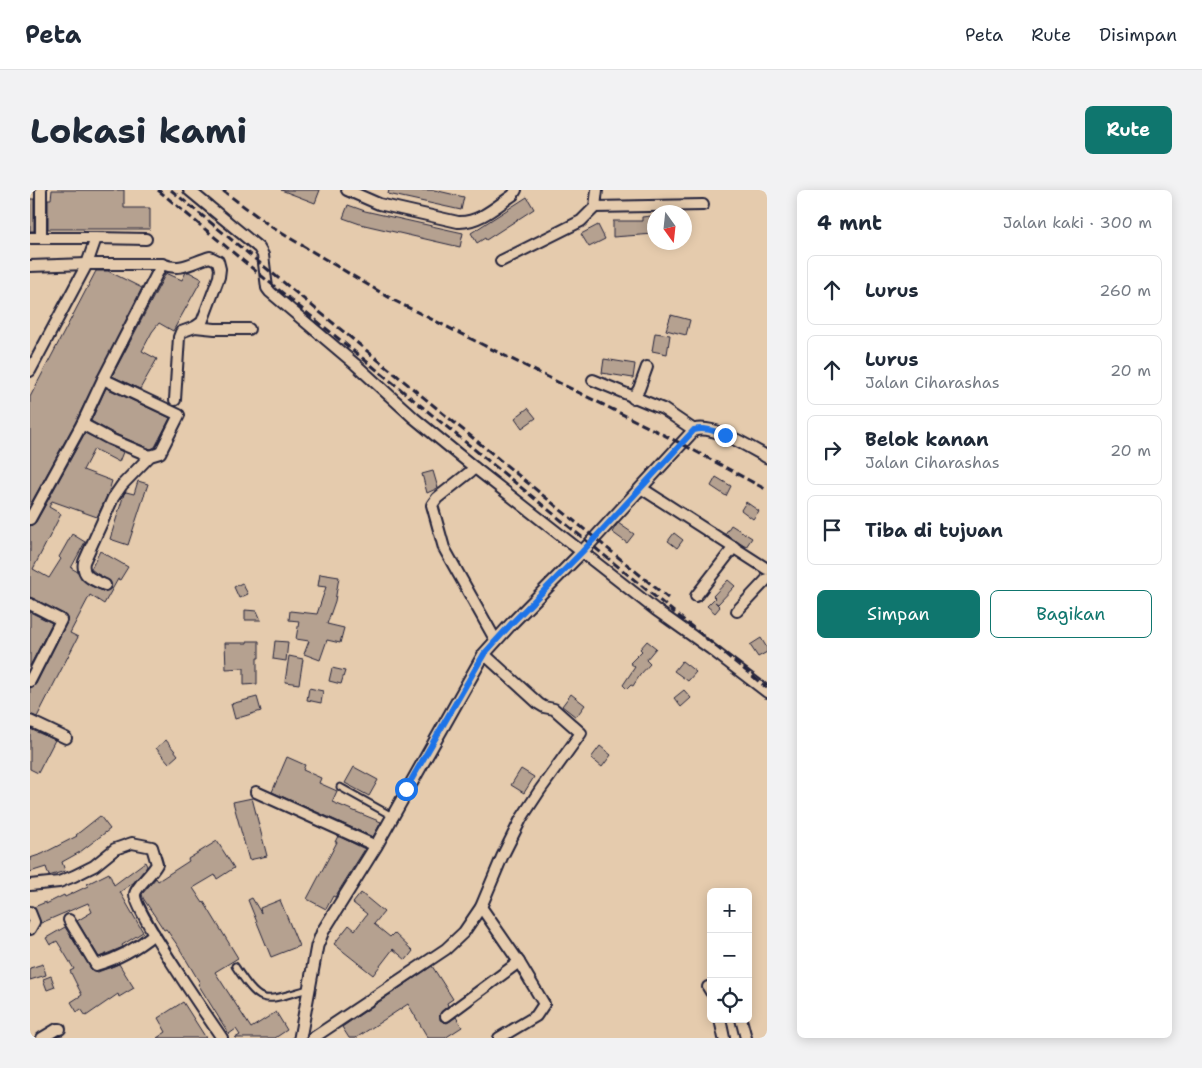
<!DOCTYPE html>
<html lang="id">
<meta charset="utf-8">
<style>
body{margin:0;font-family:"Shantell Sans",sans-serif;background:#f2f2f3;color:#1f2937}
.controls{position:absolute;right:15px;bottom:15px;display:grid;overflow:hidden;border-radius:8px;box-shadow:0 2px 12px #0003}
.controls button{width:45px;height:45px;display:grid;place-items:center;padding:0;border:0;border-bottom:1px solid #e0e1e3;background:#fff;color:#1f2937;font:25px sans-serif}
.compass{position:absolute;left:617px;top:15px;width:45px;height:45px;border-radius:50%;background:#fff;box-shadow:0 2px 12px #0003;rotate:165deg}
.stop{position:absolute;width:15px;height:15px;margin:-11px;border:4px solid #1a73e8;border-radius:50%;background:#fff}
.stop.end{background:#1a73e8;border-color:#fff;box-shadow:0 1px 5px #0008}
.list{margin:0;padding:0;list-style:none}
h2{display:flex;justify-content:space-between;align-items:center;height:65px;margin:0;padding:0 20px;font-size:21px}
h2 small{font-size:16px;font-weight:400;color:#747a83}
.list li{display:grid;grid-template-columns:32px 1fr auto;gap:15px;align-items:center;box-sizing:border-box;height:70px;margin:0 10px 10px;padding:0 10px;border:1px solid #e0e1e3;border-radius:8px}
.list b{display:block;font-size:19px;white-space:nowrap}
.list p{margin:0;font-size:16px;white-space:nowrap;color:#747a83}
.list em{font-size:16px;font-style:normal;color:#747a83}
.actions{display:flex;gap:10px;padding:15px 20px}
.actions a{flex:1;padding:11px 0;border:1px solid #0f766e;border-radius:8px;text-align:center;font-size:18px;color:#0f766e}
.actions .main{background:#0f766e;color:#fff}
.icon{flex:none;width:28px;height:28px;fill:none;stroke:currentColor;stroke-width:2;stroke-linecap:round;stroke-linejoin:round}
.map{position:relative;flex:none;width:737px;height:848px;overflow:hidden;border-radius:8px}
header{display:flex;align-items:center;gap:30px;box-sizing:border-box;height:70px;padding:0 25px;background:#fff;border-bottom:1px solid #e0e1e3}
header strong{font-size:24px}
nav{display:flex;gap:28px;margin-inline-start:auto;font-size:18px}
.intro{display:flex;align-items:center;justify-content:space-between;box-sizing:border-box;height:120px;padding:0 30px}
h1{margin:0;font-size:35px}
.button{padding:12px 22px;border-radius:8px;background:#0f766e;color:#fff;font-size:18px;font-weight:700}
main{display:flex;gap:30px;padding:0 30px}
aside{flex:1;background:#fff;border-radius:8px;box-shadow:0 2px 12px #0003}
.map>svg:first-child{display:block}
.building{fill:#b5a190;stroke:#22223b}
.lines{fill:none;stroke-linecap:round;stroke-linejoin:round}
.service-casing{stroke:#22223b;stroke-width:9}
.minor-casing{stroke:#22223b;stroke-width:14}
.tertiary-casing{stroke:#22223b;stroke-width:15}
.service{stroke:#e5cbad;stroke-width:5}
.minor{stroke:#e5cbad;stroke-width:10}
.tertiary{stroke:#e5cbad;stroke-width:11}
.rail{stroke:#22223b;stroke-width:3;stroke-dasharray:8 4;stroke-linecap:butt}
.route{stroke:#1a73e8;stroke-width:6}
</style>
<header>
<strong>Peta</strong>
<nav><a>Peta</a><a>Rute</a><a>Disimpan</a></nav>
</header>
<div class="intro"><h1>Lokasi kami</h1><a class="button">Rute</a></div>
<main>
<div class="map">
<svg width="737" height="848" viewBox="0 0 737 848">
<rect width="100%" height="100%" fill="#e5cbad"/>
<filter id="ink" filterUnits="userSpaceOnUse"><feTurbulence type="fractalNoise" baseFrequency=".02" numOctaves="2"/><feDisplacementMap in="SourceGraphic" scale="10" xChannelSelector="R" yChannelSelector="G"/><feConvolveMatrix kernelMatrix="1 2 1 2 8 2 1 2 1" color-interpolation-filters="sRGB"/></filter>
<g filter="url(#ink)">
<g class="building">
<polygon points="22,0 94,0 94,18 120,18 120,39 18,39 18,9 21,9"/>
<polygon points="251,0 290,0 285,13"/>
<polygon points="359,0 404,0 434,7 431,20 358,4"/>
<polygon points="497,7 504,19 456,50 455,48 447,53 441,43"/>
<rect x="0" y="9" width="4" height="32"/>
<polygon points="318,15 335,21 433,43 430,57 330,34 313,28"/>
<polygon points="621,26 621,28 624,28 624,44 583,47 583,31 612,31 612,27"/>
<polygon points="568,35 575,49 559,57 551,44"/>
<polygon points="66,81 78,81 112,98 46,231 0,315 0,207"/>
<polygon points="156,82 159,82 172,89 143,141 129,133 122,142 112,161 127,169 110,199 82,186 136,83 152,90"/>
<polygon points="641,125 660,130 656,145 636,140"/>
<polygon points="625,143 640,145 637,164 622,161"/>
<polygon points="574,169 605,174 603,188 572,183"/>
<polygon points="76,198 140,228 125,257 121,259 113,256 83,243 61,231"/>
<polygon points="498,218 506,228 492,238 485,228"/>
<polygon points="55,243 93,262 89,272 64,259 53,280 82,291 78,304 67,327 22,311 19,317 31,324 3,379 19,388 31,369 29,367 42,344 55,352 41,378 48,382 52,389 59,395 75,402 81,397 80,391 66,383 61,379 70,361 98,377 90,390 88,389 74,414 60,405 40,443 48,447 7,527 0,524 0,498 6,494 38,430 34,424 0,407 0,336 6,332"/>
<polygon points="403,281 408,298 397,303 392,284"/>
<polygon points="686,287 701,296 696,306 681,296"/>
<polygon points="108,291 118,294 98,355 80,349 94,304 96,302 104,304"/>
<polygon points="716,312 729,321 723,329 711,320"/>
<polygon points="588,333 604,344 597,353 582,342"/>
<polygon points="701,335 722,348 716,357 695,344"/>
<polygon points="644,343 653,350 647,358 638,351"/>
<polygon points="290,384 309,387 305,411 297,434 314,438 310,453 297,450 290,470 274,464 279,451 266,449 269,431 259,430 260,421 287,424 296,397 288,396"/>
<polygon points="698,390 705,396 688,414 685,412 690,417 685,423 677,416 685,408 683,406"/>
<polygon points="212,393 218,404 209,408 204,397"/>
<polygon points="215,420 227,421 231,430 215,430"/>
<polygon points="0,422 22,433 0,476"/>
<polygon points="731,448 737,458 737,462 728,467 720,455"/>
<polygon points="217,451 229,451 229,468 227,468 227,494 214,495 214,478 196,479 195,453 217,453"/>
<polygon points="245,451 258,452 256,471 243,469"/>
<polygon points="617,451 626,458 616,470 620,474 610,485 603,496 601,495 597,499 593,495 605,477 600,473 612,461 610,459"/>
<polygon points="259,466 273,469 269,494 255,492"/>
<polygon points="652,471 666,482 658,491 644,481"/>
<polygon points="302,478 315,481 311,494 299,491"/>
<polygon points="279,498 293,501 291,513 277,510"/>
<polygon points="654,500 661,508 651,517 644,508"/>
<polygon points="541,504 555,515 546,527 532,516"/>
<polygon points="227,507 231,521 205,529 201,514"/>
<polygon points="0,539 25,550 8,583 0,579"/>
<polygon points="136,550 148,565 139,573 126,558"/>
<polygon points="570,556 581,565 572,577 561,568"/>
<polygon points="257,567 275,575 273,580 291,588 289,593 307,601 302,612 351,632 343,647 242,602"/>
<polygon points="324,577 348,590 339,606 315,593"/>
<polygon points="491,579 504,587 494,603 481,595"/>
<polygon points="222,608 237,666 219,670 203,612"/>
<polygon points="70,626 80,639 50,662 32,672 35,681 19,686 16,677 0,682 0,668 12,664 47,646 46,645"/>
<polygon points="308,646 335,659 305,707 303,706 296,719 277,709 307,652 305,652"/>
<polygon points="187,651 204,678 187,689 185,685 163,698 173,713 174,712 208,768 185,782 221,838 246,822 257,840 245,848 205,848 210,845 206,839 199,844 168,794 170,793 148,756 136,739 134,740 113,708 112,704 126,688 128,691 159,671 158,669"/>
<polygon points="115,672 117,676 116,678 103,693 90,702 113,742 92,755 93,757 69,767 47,731 62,722 58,713 11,733 4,717 16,712 16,714 34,705 35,707 58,696 57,694 79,683 84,695"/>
<polygon points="331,703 354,722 344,734 360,747 364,743 383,761 376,770 363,759 343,785 304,754 319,735 325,740 337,724 323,713"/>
<polygon points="222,708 231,723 230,718 250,710 269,756 241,767 218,710"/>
<polygon points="35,737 62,780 68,782 89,774 104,798 89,807 88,804 56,826 51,819 47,822 41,812 52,805 40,781 44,779 27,751 20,755 16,748"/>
<polygon points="13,774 16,785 0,790 0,778"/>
<polygon points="402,776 423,809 417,813 418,816 410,823 410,830 417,833 426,827 432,837 415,848 398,848 378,814 326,848 319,848 312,837"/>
<polygon points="21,786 25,797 17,800 13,789"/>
<polygon points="153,812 176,848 127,848 136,842 128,828"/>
</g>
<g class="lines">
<g class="service-casing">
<g id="service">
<polyline points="310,597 362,626"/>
<path d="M205,776C232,817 232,812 278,799"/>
</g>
</g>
<g class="minor-casing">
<g id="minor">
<polyline points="11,0 11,48"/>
<polyline points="159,0 229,58 233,65 237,98 240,102 325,174 384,228 445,278 626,420 681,459 737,502"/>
<path d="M317,0L349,14L428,32C449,33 467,16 483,5L486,0"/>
<polyline points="567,0 565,17 673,15"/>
<polyline points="0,48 66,48 57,74 0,181"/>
<polyline points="66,48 116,49"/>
<polyline points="471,71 551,31 565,17"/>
<path d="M0,76L57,74H132C151,82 162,72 180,67L188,71L190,79L189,87L172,132L165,137L151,142L149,147L145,210"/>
<polyline points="165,137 185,139 219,139"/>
<path d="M73,189L149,225L130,263L120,266L92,295L83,308L54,372C51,387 64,390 75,395"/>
<polyline points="563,190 633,219 664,240"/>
<polyline points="603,208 609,199 617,177"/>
<polyline points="52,234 80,249 120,266"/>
<polyline points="445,278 407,308 402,315 414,358 466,451"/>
<polyline points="611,298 737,379"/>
<polyline points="0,329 52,234 73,189 132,74"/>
<polyline points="666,406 704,357"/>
<polyline points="0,414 31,430 0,491"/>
<polyline points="707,421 737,389"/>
<polyline points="0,531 36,548"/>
<polyline points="226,602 346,656"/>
<path d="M0,695L29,692L44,686L64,676L85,659L102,653L122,657L127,674C122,684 106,697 105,704C103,719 179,829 192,848"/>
<polyline points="451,717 489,772 514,814 506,826 469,848"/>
<polyline points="0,722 4,732 0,739"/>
<path d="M39,730L66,775C88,769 107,758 124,744"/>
<polyline points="678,797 681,802"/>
<polyline points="416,826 489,772"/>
<polyline points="690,829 694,848"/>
<polyline points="711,829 716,848"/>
<polyline points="12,848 27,839 30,839"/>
<polyline points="283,848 416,759 434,742 451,717 472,667 491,629 510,600 551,543 524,519 514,517 509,514 454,464"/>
</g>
</g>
<g class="tertiary-casing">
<path id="tertiary" d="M270,848L287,756L293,741L346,656L454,464L482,433L552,362L664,240C684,234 719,257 737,267"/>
</g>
<use href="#service" class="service"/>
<use href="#minor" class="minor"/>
<use href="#tertiary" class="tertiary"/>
<g class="rail">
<polyline points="128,0 217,74 737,498"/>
<polyline points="141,0 638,408"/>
<polyline points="192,0 243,38 365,111 652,254 737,300"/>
</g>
</g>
</g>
<g class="lines" filter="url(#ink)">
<path class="route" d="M376,599L454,464L482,433L552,362L664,240C675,237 684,241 695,245"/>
</g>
</svg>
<div class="controls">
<button>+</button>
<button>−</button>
<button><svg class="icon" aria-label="locate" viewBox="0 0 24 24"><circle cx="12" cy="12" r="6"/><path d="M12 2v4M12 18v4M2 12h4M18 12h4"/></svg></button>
</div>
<svg class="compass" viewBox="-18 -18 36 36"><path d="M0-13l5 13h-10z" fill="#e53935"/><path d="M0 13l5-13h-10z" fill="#747a83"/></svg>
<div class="stop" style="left:376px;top:599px"></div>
<div class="stop end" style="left:695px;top:245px"></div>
</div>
<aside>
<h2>4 mnt<small>Jalan kaki · 300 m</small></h2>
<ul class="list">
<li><svg class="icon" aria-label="ahead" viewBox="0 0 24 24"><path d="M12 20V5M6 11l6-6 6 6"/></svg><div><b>Lurus</b></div><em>260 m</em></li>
<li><svg class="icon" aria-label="ahead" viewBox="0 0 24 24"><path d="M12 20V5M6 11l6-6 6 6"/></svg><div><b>Lurus</b><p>Jalan Ciharashas</p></div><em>20 m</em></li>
<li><svg class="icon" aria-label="right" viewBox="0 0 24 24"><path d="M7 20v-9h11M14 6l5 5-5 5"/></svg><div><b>Belok kanan</b><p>Jalan Ciharashas</p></div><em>20 m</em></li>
<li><svg class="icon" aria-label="arrive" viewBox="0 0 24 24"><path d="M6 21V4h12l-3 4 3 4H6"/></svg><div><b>Tiba di tujuan</b></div></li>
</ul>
<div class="actions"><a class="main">Simpan</a><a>Bagikan</a></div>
</aside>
</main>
